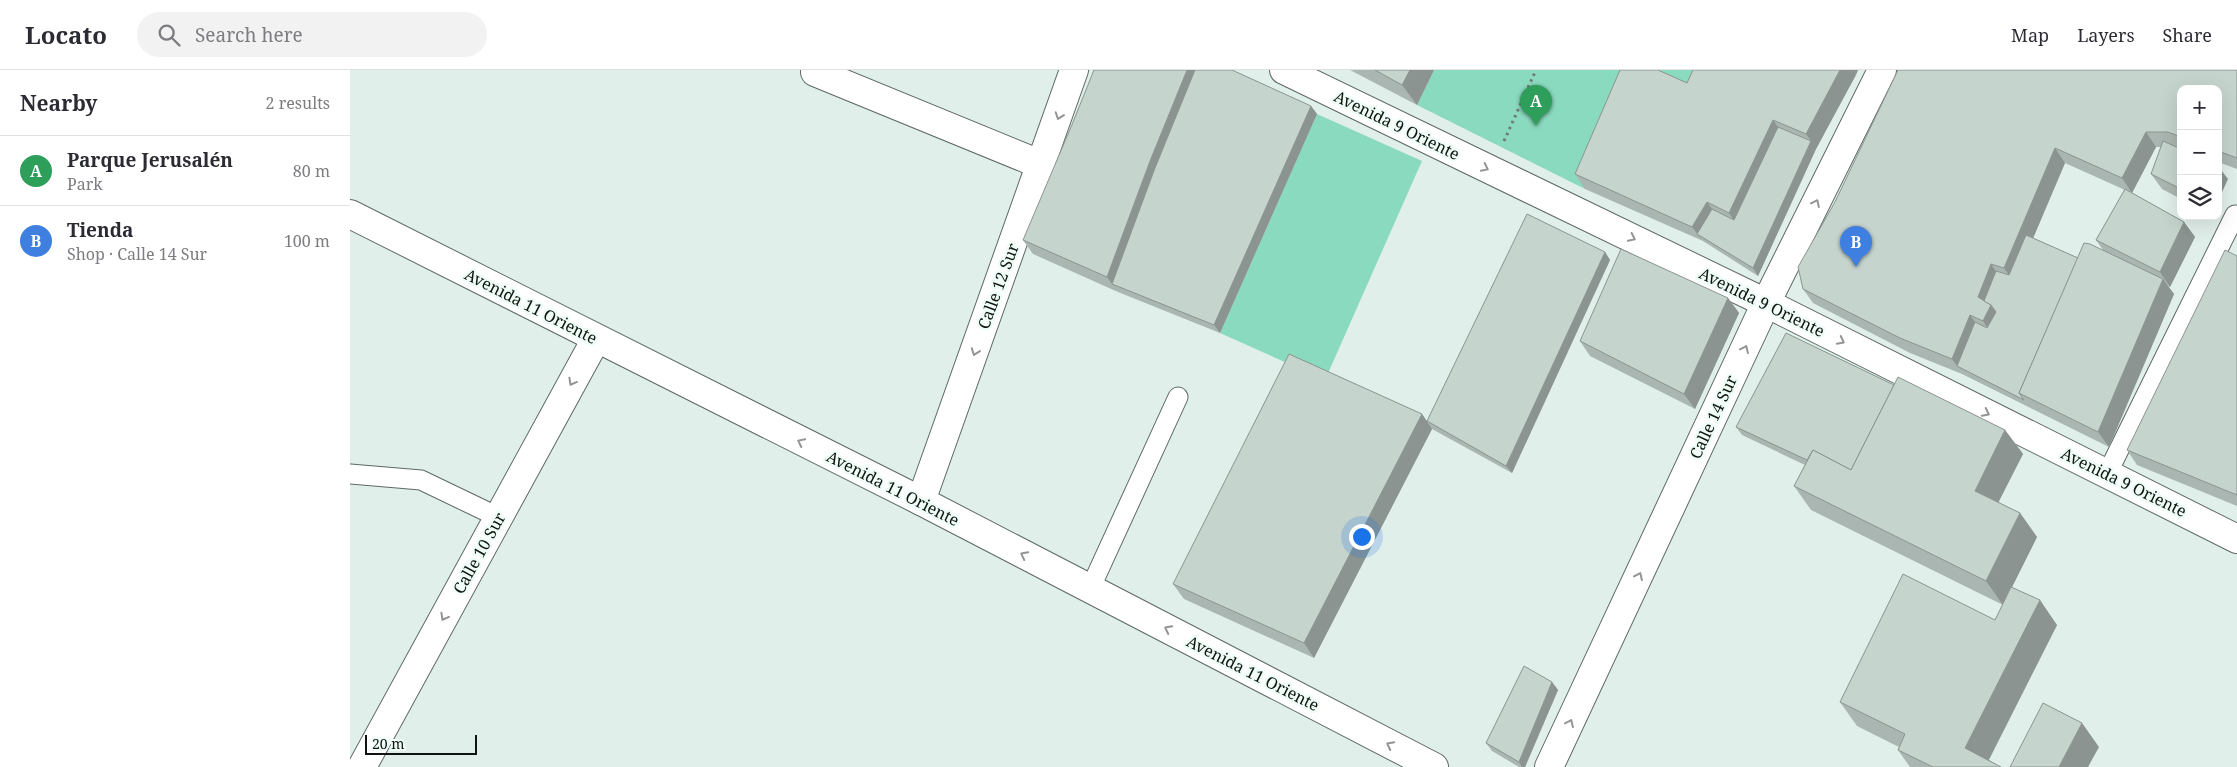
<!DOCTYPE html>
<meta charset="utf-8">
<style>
body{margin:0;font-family:"Noto Serif",serif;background:#f2f2f3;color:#2b2b33}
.controls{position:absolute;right:15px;top:15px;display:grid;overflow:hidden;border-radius:10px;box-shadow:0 5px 20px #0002}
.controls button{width:45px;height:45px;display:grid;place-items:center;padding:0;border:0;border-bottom:1px solid #e1e1e2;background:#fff;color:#2b2b33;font:25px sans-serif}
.scale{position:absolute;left:15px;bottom:12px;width:112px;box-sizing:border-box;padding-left:5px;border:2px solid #0f1412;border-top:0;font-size:14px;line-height:18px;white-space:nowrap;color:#0f1412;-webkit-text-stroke:4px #effdf7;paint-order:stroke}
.you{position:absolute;left:1011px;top:466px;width:18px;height:18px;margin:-12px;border:4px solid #fff;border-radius:50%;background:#1a73e8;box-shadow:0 0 0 8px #1a73e833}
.badge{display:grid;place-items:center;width:32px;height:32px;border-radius:50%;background:#bc5921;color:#fff;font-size:16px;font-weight:700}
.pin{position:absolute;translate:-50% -41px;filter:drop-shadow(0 1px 2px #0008)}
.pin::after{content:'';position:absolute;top:26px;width:18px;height:15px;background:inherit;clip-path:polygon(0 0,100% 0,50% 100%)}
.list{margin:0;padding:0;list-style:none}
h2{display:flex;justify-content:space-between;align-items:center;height:65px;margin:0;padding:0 20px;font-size:21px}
h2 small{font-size:16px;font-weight:400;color:#7c7c81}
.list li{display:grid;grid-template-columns:32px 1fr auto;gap:15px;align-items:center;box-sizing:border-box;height:70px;padding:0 20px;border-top:1px solid #e1e1e2}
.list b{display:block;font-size:19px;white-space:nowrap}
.list p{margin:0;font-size:16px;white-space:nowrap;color:#7c7c81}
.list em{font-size:16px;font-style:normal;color:#7c7c81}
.icon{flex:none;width:28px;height:28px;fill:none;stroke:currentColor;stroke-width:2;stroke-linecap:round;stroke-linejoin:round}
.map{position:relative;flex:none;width:1887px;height:697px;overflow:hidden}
header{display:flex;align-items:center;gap:30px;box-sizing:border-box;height:70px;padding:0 25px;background:#fff;border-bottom:1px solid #e1e1e2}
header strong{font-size:24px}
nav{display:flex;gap:28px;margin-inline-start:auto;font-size:18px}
.search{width:350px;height:45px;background:#f2f2f3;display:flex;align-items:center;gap:12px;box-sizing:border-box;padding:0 18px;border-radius:28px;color:#7c7c81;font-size:19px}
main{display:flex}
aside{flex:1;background:#fff}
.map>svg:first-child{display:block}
.green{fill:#8adabf}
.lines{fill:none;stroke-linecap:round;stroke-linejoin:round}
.service-casing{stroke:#5d6965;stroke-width:21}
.minor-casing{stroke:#5d6965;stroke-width:30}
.tertiary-casing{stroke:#5d6965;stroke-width:30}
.secondary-casing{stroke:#5d6965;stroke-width:30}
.path{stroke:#707976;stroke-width:3;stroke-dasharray:2.5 4;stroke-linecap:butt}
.service{stroke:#fff;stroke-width:19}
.minor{stroke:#fff;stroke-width:28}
.tertiary{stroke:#fff;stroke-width:28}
.secondary{stroke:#fff;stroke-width:28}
.wall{fill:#aab6b1;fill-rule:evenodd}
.shaded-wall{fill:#8b9490}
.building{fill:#c6d4ce;stroke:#8b9490}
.oneway{stroke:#939594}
.labels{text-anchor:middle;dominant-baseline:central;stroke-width:5;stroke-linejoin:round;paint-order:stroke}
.street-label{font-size:16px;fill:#0f1412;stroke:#effdf7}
</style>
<header>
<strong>Locato</strong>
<div class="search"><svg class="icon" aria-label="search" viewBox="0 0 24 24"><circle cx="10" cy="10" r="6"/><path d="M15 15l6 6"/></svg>Search here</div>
<nav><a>Map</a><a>Layers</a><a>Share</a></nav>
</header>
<main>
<aside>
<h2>Nearby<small>2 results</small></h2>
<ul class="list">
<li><span class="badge" style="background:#2e9e5b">A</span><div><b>Parque Jerusalén</b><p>Park</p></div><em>80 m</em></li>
<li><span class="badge" style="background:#3f7fe0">B</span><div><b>Tienda</b><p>Shop · Calle 14 Sur</p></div><em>100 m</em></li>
</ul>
</aside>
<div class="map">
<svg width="1887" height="697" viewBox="0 0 1887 697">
<rect width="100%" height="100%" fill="#e1efea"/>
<g class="green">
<polygon points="1084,0 1360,0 1347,28 1287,2 1235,119 1067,35"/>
<polygon points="967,44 1072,91 975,310 870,263"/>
</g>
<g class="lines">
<g class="service-casing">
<g id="service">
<polyline points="0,404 71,410 148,447"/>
<polyline points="1757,404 1885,145 1887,146"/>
<polyline points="740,519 828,327"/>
</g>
</g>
<g class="minor-casing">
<g id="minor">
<polyline points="934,0 1416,233 1887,469"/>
<polyline points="465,2 692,95"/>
<polyline points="571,431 724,0"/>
<polyline points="12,697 246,269"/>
</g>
</g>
<g class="tertiary-casing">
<polyline id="tertiary" points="0,144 571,431 1084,697"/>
</g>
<g class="secondary-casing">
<polyline id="secondary" points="1199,697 1416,233 1532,0"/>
</g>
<polyline class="path" points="1154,71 1186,0"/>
<use href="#service" class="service"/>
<use href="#minor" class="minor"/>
<use href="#tertiary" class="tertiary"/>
<use href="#secondary" class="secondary"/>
</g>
<g class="wall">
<polygon points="1000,0 1084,0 1067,35"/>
<polygon points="1343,0 1508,0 1466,79 1408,206 1353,171 1235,119 1225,104 1337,13"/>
<path d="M1887,0V99L1868,92V19H1831V78L1827,77L1831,79V129L1812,119L1801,104L1811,77H1806L1782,123L1834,152L1845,167L1820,217L1817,215L1824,224L1759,377L1612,304L1560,283L1463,233L1453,219L1485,132ZM1715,93L1775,120L1746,170L1753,180L1728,188L1683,168Z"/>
<polygon points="961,36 967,44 870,263 768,222 683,184 673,170"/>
<polygon points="1255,182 1260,190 1162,403 1082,359 964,588 834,529 823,514 1072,344 1077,351"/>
<polygon points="1887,186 1887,436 1787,395 1777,380"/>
<polygon points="1378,228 1389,243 1345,339 1240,286 1230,271"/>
<polygon points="1544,315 1655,360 1673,384 1648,432 1670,443 1687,467 1662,517 1707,555 1639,690 1651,697 1560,697 1548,680 1549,677 1507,656 1490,632 1645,550 1653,535 1461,440 1444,416 1455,395 1392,365 1386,357"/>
<polygon points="1202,612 1208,620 1175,697 1169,697 1142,681 1136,673"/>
</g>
<g class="shaded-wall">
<polygon points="837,0 853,0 762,214 757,207 800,91"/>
<polygon points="1060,0 1084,0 1067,35 1052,15"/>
<polygon points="1490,0 1502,0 1506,5 1466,79 1408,206 1403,198 1461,71 1456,64"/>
<polygon points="1502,0 1508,0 1506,5"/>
<polygon points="961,36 967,44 870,263 864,255"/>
<polygon points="1423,50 1434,65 1389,158 1379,143"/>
<polygon points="1796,62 1806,77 1782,123 1772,108"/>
<polygon points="1705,78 1715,93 1664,213 1654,198"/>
<polygon points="1868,96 1878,109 1868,131"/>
<polygon points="1357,132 1368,147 1347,164 1353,171 1342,157"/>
<polygon points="1834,152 1845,167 1820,217 1810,202"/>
<polygon points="1255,182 1260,190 1162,403 1156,396"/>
<polygon points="1641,194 1651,209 1641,235 1652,250 1643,266 1633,251 1628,227"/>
<polygon points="1813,209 1824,224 1759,377 1748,362"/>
<polygon points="1378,228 1389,243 1345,339 1334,324"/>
<polygon points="1620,245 1631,260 1607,296 1602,289"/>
<polygon points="1072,344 1082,359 964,588 954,573"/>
<polygon points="1655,360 1673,384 1642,445 1625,421"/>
<polygon points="1670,443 1687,467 1653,535 1636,511"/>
<polygon points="1690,530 1707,555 1635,697 1615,678"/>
<polygon points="1202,612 1208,620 1175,697 1172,697 1169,692"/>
<polygon points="1732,653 1749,677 1738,697 1709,697"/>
</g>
<g class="building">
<polygon points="744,0 837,0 800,91 757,207 673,170 721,57"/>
<polygon points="845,0 882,0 961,36 864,255 762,214 805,98"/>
<polygon points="1025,0 1060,0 1052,15"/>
<polygon points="1270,0 1308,0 1337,13 1343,0 1490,0 1456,64 1423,50 1379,143 1357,132 1342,157 1225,104"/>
<polygon points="1548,0 1887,0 1887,88 1868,81 1868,19 1831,19 1831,67 1818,62 1796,62 1772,108 1705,78 1654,198 1641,194 1628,227 1641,235 1633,251 1620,245 1602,289 1550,268 1453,219 1448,197 1485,132"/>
<polygon points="1428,57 1461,71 1403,198 1347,164 1362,139 1384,150"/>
<polygon points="1813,71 1831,79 1831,119 1801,104"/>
<polygon points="1775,119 1834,152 1810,202 1746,170"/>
<polygon points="1177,144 1255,182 1156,396 1077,351"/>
<polygon points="1676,165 1728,188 1669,323 1674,330 1607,296 1625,252 1637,258 1646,242 1641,235 1634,231 1646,201 1659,205"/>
<polygon points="1734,173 1740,174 1813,209 1748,362 1669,323"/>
<polygon points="1271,179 1378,228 1334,324 1230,271"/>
<polygon points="1875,180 1887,186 1887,425 1777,380"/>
<polygon points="1436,263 1544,315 1501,400 1463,380 1457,390 1386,357"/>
<polygon points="939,284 1072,344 954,573 823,514"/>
<polygon points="1548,307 1655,360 1625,421 1670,443 1636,511 1444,416 1463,380 1501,400"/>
<polygon points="1553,504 1645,550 1661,517 1690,530 1615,678 1651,697 1583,697 1548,680 1555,664 1490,632"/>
<polygon points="1174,596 1202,612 1169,692 1136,673"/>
<polygon points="1693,633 1732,653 1709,697 1660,697"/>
</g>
<defs><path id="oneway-chevron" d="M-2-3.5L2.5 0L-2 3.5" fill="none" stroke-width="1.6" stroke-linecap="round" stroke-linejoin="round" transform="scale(1.25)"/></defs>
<g class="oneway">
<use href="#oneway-chevron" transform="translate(709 46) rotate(109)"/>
<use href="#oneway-chevron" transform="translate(1135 98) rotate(26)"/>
<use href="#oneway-chevron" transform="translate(1466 133) rotate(-64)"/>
<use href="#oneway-chevron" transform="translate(1282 168) rotate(26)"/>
<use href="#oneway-chevron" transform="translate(1491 271) rotate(27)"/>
<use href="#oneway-chevron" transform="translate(1395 279) rotate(-65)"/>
<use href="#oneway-chevron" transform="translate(625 282) rotate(110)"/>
<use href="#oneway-chevron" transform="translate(222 312) rotate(119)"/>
<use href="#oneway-chevron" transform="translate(1636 343) rotate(27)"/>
<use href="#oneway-chevron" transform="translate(451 372) rotate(-154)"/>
<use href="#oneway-chevron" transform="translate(674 485) rotate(-153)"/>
<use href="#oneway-chevron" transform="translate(1289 506) rotate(-65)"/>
<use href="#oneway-chevron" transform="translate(94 547) rotate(119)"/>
<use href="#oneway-chevron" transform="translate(818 559) rotate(-153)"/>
<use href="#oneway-chevron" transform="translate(1220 653) rotate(-65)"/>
<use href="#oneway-chevron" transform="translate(1040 675) rotate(-153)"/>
</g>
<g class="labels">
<g class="street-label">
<text transform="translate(1047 55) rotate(26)">Avenida 9 Oriente</text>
<text transform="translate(648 216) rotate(-70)">Calle 12 Sur</text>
<text transform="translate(1412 232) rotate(26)">Avenida 9 Oriente</text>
<text transform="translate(181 236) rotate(27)">Avenida 11 Oriente</text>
<text transform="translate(1363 347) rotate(-65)">Calle 14 Sur</text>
<text transform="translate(1774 412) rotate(26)">Avenida 9 Oriente</text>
<text transform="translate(543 418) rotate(27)">Avenida 11 Oriente</text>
<text transform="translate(129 483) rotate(-61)">Calle 10 Sur</text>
<text transform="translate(903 603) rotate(27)">Avenida 11 Oriente</text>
</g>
</g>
</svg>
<div class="controls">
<button>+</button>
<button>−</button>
<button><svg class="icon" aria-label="layers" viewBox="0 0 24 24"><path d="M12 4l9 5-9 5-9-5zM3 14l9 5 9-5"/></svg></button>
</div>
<div class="scale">20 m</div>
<div class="you"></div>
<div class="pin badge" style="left:1186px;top:56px;background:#2e9e5b">A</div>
<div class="pin badge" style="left:1506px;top:197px;background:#3f7fe0">B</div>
</div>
</main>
